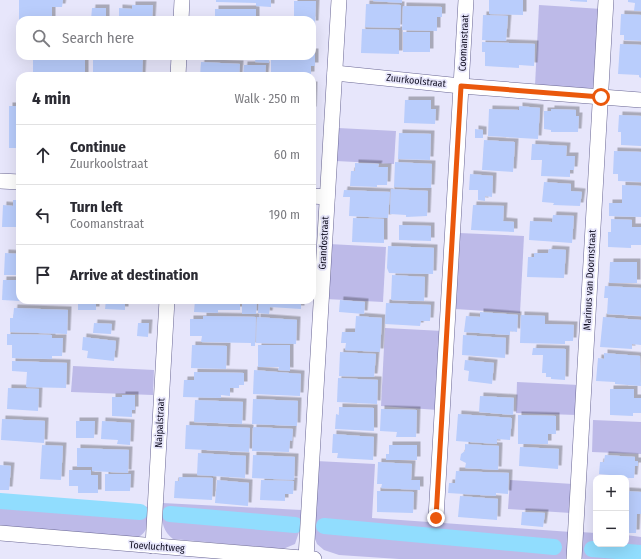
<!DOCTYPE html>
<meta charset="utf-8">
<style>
body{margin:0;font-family:"Fira Sans Condensed",sans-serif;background:#f7f7f7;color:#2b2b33}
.controls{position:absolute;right:12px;bottom:12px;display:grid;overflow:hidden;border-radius:8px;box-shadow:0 4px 16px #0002}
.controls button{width:36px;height:36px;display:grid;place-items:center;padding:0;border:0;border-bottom:1px solid #e1e1e2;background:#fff;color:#2b2b33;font:20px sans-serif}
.stop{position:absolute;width:12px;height:12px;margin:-9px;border:3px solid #ea580c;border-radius:50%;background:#fff}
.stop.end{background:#ea580c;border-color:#fff;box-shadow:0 1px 4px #0008}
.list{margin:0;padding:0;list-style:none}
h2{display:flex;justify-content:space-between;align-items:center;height:52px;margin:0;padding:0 16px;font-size:17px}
h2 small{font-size:13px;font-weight:400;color:#7c7c81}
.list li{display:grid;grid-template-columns:26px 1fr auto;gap:12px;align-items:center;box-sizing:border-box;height:60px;padding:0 16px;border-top:1px solid #e1e1e2}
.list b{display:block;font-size:15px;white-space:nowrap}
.list p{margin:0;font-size:13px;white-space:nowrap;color:#7c7c81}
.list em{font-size:13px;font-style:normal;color:#7c7c81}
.icon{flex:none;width:22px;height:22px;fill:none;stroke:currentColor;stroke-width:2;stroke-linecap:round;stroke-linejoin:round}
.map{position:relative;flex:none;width:641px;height:559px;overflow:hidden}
.search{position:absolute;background:#fff;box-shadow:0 4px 16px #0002;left:16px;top:16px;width:300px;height:44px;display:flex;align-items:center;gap:10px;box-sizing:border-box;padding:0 14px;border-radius:12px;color:#7c7c81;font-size:15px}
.panel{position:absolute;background:#fff;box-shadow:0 4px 16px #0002;left:16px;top:72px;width:300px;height:232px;border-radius:12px}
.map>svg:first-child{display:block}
.green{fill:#bdbae8}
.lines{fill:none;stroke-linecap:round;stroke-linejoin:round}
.canal{stroke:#91ddfe;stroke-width:16}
.building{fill:#b9cdfc;filter:url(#shadow)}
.street-casing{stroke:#696694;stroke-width:16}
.street{stroke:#fff;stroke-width:15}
.route{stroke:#ea580c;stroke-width:5}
.labels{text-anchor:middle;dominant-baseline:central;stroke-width:3.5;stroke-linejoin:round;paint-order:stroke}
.street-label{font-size:10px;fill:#121023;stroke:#e7e6fb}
</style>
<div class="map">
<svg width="641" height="559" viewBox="0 0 641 559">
<defs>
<filter id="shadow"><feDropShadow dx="3.5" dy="-3.5" stdDeviation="0" flood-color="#0004"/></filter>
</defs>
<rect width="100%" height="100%" fill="#e7e6fb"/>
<g class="green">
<polygon points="539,5 602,9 595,89 535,86"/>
<polygon points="338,128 396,131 394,164 336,161"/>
<polygon points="459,233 524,236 520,313 455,309"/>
<polygon points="329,244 386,247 383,302 326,299"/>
<polygon points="385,328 443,331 438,410 381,406"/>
<polygon points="73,366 154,370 153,395 71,392"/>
<polygon points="517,382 579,385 577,415 516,413"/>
<polygon points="593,420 641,422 641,454 592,452"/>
<polygon points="316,461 375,464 372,518 571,532 568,559 399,559 339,555 324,550 317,544 313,534"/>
<polygon points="510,480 573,484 571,513 508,509"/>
<path d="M0,495L150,507C149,521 149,534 134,539L0,526Z"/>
<path d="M162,503L302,510L300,529L295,544L283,549L173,539C160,529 162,517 162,503Z"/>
<polygon points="580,532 596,533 596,544 626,544 626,535 641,537 641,559 580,559"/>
</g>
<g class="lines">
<g class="canal">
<polyline points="0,501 140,512"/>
<polyline points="170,514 295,525"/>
<polyline points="324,526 554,547"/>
<polyline points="592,549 641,553"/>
</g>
</g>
<g class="building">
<polygon points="19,0 63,0 62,7 52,7 52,20 19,20"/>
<polygon points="216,0 271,0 271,7 256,6 256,3 216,2"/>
<polygon points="373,0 402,0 402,3 373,1"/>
<polygon points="489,0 523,0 523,15 489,14"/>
<polygon points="570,0 587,0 587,2 570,1"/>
<polygon points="628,0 641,0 641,11 634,11 635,3 628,2"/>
<polygon points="294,1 316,1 315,24 312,24 312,20 294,20"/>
<polygon points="366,4 401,5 400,28 365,27"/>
<polygon points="132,5 153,5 152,20 119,20 119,8 132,9"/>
<polygon points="403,6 442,7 442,17 437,17 437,31 402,30"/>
<polygon points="92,8 106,8 106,20 91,20"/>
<rect x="215" y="9" width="41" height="11"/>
<polygon points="621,14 641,15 641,41 624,40 624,35 620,35"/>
<polygon points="483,15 508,16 506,41 482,40"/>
<polygon points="362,29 399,30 399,54 361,53"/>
<rect x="403" y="32" width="27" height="20"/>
<polygon points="482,42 535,44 534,66 519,65 519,68 485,66 485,52 482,52"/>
<polygon points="620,44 641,45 641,78 639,77 639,75 618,74"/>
<polygon points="312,52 315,52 315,66 311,66 311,75 271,76 271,56 312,56"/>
<rect x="33" y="56" width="52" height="20"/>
<polygon points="93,56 143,58 142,76 93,76"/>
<polygon points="214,56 253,56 253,59"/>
<polygon points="256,56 269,56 269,63 255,62"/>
<polygon points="201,62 240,64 239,76 200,76"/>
<polygon points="244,65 266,65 265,76 243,76"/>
<polygon points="312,85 314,85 313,110 312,110"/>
<polygon points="405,100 431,100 431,109 436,109 435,124 404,123"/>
<rect x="9" y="106" width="11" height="42"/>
<polygon points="519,106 540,108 538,139 488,136 489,109 519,110"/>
<polygon points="551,109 576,110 576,116 579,116 578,132 551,132 551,130 544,129 544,111 551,111"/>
<polygon points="619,115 641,116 641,146 621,145 621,132 618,132"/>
<polygon points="475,129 483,130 483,138 475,138"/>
<polygon points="399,133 431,134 430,160 398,159"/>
<polygon points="484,140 515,142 513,172 482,170"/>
<polygon points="532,144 567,146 566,156 575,156 574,170 570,170 570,177 541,176 542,160 531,160"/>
<polygon points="614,151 641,152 641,182 618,181 618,174 613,174"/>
<polygon points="395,162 432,164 431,188 394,187"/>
<polygon points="355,163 379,164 378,167 388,167 387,185 377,185 377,187 350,186 351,171 355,171"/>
<polygon points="470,174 493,176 492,197 485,196 485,201 478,200 478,190 469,190"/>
<polygon points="544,182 571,184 571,191 582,192 580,206 553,205 554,203 542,202"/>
<polygon points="622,185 641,186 641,217 609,216 609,203 622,203"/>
<polygon points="391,189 428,191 427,216 406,217 406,215 390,214"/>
<polygon points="344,190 390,192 388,218 349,216 350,197 343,197"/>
<polygon points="13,200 20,200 20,227 2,227 3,205 13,206"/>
<polygon points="473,205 504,206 503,221 514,222 514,232 471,230"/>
<polygon points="553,215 574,216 572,243 529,240 530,221 552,222"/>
<polygon points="353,218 384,219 384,243 352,242"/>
<polygon points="611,219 632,220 632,227 641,227 641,245 631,245 631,248 608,247 608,232 611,232"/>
<polygon points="399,225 431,226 431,241 399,240"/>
<polygon points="388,246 434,248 433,274 389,273 387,268"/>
<polygon points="549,249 566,250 564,278 527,277 528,257 534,257 534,253 548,253"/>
<polygon points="5,253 20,254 20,275 4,275"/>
<polygon points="610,262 637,262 637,283 609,283"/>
<polygon points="392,275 425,277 424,301 391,300"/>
<polygon points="3,280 20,280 20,301 2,300"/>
<polygon points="605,286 641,288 641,316 607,314 608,298 604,298"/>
<rect x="78" y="300" width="18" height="10"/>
<polygon points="106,300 125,300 125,310 105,309"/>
<polygon points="195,300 240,300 240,310 218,310 218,313 194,312"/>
<polygon points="242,300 257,300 256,314 242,314"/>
<polygon points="259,300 301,300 301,309 270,307 269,314 258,313"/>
<polygon points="340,300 365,302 364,314 339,312"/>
<polygon points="386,303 431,305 430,321 421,321 420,326 385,324"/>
<polygon points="14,308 68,310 67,334 10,332 10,318 13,318"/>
<polygon points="480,312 518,315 517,332 510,331 510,335 464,332 466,316 480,317"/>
<polygon points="521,315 545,316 545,324 574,325 573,341 565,341 565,344 520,343"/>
<polygon points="203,316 256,317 255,346 251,346 251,343 201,342 202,336 190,336 190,319 203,319"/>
<polygon points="356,316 382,318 380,352 345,350 346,343 341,343 342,332 355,332"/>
<polygon points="257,317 297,320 296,344 256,343"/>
<polygon points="603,317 641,320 641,345 632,344 632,349 600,347"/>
<polygon points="94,323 112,324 111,334 93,333"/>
<polygon points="138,323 149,323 148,337 137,336"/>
<polygon points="7,334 52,335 52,338 63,338 62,356 52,356 52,359 12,358 12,345 7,345"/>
<polygon points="463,335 506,338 505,358 462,355"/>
<polygon points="83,337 116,341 114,361 87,358 88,351 82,350"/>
<polygon points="192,345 227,346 226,369 191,368"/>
<polygon points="258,345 290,345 290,371 278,370 279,367 258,367"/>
<polygon points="533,348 566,349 565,380 551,379 551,377 546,377 546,373 542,373 543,355 532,355"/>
<polygon points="340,352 376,354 374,377 339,376"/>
<polygon points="604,353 640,356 641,386 615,384 615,382 596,381 598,358 604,359"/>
<polygon points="465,360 494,363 492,384 468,381 469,371 464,370"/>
<polygon points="12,361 67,363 66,388 26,387 27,372 12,371"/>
<polygon points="254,370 301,374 300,396 253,394"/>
<polygon points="194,372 244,373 244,385 239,385 239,388 230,388 230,396 221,395 221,398 183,397 184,380 194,380"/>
<polygon points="338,378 378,380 377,404 337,402"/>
<polygon points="8,388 39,389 38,411 7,409"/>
<polygon points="610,389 634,389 634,398 641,398 641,413 633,413 633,416 610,415"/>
<polygon points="122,395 135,395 135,410 132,410 132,417 112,416 112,397 122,397"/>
<polygon points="480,396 514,398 513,415 479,412"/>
<polygon points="253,399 298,401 297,426 252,424"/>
<polygon points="195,400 243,402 242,424 194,422"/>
<polygon points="339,407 374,408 374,431 335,429 336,414 339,415"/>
<polygon points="381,409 417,410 416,437 396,437 397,432 380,431"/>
<polygon points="458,414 512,418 510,440 497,439 497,444 456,441"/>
<polygon points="518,415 556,416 556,434 548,434 548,444 518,444"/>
<polygon points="2,419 45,421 44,443 1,440"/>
<polygon points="76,421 95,421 94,438 76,438"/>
<polygon points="102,421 131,423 130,445 117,444 118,440 101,439"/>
<polygon points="186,425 250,428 249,452 185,449"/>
<polygon points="253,427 293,429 292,441 290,440 289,452 252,451"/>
<polygon points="333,434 374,437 373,460 337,458 338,453 332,453"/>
<polygon points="465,444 499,446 498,470 465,468 466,463 460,460 461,454 465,451"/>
<polygon points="42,445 63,446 61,480 40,479"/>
<polygon points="389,445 417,445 417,460 386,460 386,454 389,454"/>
<polygon points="520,447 559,449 558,469 519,466"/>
<polygon points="77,448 129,450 128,473 92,471 92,467 77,467"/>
<polygon points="198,453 246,456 245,478 197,475"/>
<polygon points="253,455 295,457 294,480 252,478"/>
<polygon points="605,455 635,457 635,461 638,461 638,466 635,466 634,478 610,478 610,475 599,474 600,462 604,462"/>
<polygon points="378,462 412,464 411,480 420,480 420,490 381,488 382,484 377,484"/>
<polygon points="0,465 11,466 9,490 0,490"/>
<polygon points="69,470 91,470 91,475 98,475 98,493 78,493 78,486 69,486"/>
<polygon points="456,471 509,473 508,494 496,493 496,496 448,493 449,483 455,483"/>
<polygon points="105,474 131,474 130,491 105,491"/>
<polygon points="179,477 213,478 212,500 174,498 175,481 179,481"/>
<polygon points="217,480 249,483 248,506 215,503"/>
<polygon points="261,480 294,481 293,494 285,494 285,501 260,500"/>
<polygon points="377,491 414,492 413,513 377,512"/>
<polygon points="626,491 641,492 641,514 637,514 636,533 626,533"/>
<polygon points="460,496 498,499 497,520 458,517"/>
<polygon points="522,512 545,513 543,527 521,525"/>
</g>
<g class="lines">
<g class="street-casing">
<g id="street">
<polyline points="181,20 182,0"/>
<polyline points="335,73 461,86 641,100"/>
<polyline points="178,76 179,56"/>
<polyline points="0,181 20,182"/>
<polyline points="312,196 327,197"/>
<polyline points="436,518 466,0"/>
<polyline points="0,533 314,559"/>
<polyline points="153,546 167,300"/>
<polyline points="306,558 339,0"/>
<polyline points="574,559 606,0"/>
</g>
</g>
<use href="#street" class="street"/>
</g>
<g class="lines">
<polyline class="route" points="436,518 461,86 601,97"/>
</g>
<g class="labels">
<g class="street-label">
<text transform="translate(464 43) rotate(-87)">Coomanstraat</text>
<text transform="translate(416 81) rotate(6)">Zuurkoolstraat</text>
<text transform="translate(324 243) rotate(-87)">Grandostraat</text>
<text transform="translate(590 280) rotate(-87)">Marinus van Doornstraat</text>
<text transform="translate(160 423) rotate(-87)">Naipalstraat</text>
<text transform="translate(157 547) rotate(4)">Toevluchtweg</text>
</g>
</g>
</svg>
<div class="controls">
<button>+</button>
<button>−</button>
</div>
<div class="stop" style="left:601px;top:97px"></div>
<div class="stop end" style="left:436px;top:518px"></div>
<div class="search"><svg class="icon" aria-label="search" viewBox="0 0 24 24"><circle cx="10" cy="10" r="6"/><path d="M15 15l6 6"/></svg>Search here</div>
<section class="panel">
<h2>4 min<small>Walk · 250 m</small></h2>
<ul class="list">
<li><svg class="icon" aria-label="ahead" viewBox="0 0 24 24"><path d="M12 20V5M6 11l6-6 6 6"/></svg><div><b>Continue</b><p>Zuurkoolstraat</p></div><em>60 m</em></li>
<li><svg class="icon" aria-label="left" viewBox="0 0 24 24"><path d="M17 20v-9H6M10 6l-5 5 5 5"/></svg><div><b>Turn left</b><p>Coomanstraat</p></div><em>190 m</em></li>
<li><svg class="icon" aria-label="arrive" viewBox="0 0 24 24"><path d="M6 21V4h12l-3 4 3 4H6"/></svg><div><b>Arrive at destination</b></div></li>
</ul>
</section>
</div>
